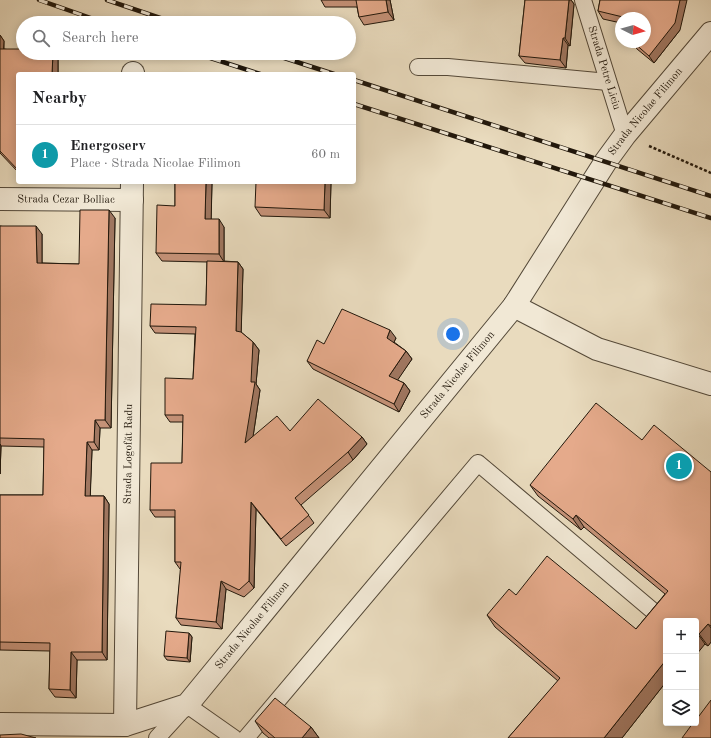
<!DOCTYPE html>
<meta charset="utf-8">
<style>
body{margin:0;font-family:"Old Standard TT",serif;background:#f6f6f6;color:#202124}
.controls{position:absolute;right:12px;bottom:12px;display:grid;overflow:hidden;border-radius:4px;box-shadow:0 2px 10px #0003}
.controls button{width:36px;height:36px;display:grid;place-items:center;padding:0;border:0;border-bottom:1px solid #e0e0e0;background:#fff;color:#202124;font:20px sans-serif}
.compass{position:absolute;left:615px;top:12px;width:36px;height:36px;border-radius:50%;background:#fff;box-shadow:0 2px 10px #0003;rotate:95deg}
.you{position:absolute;left:453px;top:334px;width:14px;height:14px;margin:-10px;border:3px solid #fff;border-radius:50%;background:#1a73e8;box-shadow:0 0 0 6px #1a73e833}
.badge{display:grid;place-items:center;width:26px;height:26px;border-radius:50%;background:#111827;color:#fff;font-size:13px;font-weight:700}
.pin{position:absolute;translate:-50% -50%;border:2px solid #fff;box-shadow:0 1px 4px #0006}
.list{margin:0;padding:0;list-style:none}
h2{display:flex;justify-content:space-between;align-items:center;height:52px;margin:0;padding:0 16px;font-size:17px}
h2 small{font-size:13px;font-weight:400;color:#757577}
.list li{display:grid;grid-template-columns:26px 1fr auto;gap:12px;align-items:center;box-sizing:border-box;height:60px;padding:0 16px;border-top:1px solid #e0e0e0}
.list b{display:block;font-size:15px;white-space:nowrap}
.list p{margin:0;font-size:13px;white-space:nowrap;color:#757577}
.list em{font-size:13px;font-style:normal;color:#757577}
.icon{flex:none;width:22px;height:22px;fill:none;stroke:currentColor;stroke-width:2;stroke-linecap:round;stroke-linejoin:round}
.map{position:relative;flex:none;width:711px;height:738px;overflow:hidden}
.search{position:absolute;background:#fff;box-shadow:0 2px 10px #0003;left:16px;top:16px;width:340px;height:44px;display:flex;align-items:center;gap:10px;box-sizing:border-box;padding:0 14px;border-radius:22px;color:#757577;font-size:15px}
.panel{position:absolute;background:#fff;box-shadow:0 2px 10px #0003;left:16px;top:72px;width:340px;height:112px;border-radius:4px}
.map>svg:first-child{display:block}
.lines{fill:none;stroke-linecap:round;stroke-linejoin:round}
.service-casing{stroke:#534838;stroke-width:18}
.minor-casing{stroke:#534838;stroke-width:24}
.tertiary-casing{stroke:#534838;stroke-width:24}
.path{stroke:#21170b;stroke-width:2.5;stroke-dasharray:3 2;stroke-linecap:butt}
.service{stroke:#f1e8d5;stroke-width:16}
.minor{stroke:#f1e8d5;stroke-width:22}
.tertiary{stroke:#f1e8d5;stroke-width:22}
.rail-casing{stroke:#21170b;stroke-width:4.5}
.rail{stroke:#f1e8d5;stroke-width:3;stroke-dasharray:9;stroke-linecap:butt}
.wall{fill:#c59278;stroke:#21170b}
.shaded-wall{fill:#a07761;stroke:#21170b}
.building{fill:#e5aa8b;stroke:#21170b}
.labels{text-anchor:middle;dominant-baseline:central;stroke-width:3.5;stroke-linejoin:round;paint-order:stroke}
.street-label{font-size:11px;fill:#21170b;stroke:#f1e8d5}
</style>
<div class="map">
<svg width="711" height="738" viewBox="0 0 711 738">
<rect width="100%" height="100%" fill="#e9dbbe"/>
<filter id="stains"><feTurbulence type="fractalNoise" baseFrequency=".005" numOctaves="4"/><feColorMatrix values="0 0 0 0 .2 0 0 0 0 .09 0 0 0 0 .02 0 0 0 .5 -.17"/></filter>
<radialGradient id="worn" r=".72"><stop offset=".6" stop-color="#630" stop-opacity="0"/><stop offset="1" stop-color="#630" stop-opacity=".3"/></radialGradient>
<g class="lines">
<g class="service-casing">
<g id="service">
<path id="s1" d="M583,0L625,135"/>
<polyline points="418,67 448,67 608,82"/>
<polyline points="157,738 187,705 234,738"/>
<polyline points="246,738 478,463 653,611"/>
</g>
</g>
<g class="minor-casing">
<g id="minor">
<polyline points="133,74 133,73"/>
<path id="s2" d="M0,199L132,200"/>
<path id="s3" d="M125,725L132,182"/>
</g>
</g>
<g class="tertiary-casing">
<g id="tertiary">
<polyline points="514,306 597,349 711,384"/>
<path id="s4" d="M0,724L125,725L187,705L514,306L606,161L625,135L711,33"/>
</g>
</g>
<polyline class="path" points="649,146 711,173"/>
<use href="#service" class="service"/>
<use href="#minor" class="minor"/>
<use href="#tertiary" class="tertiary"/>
<g class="rail-casing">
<g id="rail">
<polyline points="39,0 105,23"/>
<polyline points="107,0 175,23"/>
<polyline points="195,53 260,74"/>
<polyline points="269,53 334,74"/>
<polyline points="354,80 711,196"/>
<polyline points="354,104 711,218"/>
</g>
</g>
<use href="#rail" class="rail"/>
</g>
<g class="wall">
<polygon points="321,0 390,0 394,20 364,25 359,17 357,7 325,7"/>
<polygon points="525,0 571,0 574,4 570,46 568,45 566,68 525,63 519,56"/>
<polygon points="600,0 680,30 654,63 637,49 632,42 645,42 645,18 621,18 621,23 603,19 598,11"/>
<polygon points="0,35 4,41 4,49 58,58 58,74 18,74 18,172 0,153"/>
<polygon points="175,182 212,182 211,219 224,227 224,261 238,262 243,269 241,332 253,342 259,350 256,384 260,390 253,437 290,431 362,437 367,444 353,460 301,505 314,523 286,546 256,509 254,588 244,597 226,589 222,629 181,625 176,618 181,569 180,569 175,562 175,517 155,517 150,510 182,463 183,422 170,422 165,415 193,379 195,334 155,333 150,326 206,305 207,262 162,261 156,253 175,206"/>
<polygon points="331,182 330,218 261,216 255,207"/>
<polygon points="115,218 111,428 100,428 99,450 92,450 90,496 104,496 109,504 107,660 77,660 76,698 55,697 49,689 50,651 0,650 0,495 43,495 44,447 1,446 0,474 0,226 42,234 42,263 79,264"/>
<polygon points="396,338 394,342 406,351 412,359 397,380 404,383 410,391 399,412 313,369 307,361 324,344"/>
<polygon points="642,440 711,472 711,642 708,646 666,621 666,682 622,738 508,738 558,681 495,627 487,615 516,595 636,629 665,594 584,527 581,530 538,496 530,485"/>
<polygon points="189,633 192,637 190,662 167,660 164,656"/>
<polygon points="255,721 311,727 319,738 269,738 263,733"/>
</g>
<g class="shaded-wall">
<polygon points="386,0 390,0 394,20 388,12"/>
<polygon points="569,0 571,0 574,4 570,46 565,38"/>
<polygon points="680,0 687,0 680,30 654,63 649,56"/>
<polygon points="0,35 4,41 3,57 0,52"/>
<polygon points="563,38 568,45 566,68 560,60"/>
<polygon points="53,53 55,53 58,58 58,74 52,74"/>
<polygon points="206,182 212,182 211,227 205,219"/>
<polygon points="325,182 331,182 330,218 324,210"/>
<polygon points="109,210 115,218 111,428 105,420"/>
<polygon points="219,219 224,227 224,262 219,254"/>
<polygon points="36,226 42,234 42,271 37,263"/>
<polygon points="238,262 243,269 241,339 236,331"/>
<polygon points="390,330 396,338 392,346 387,338"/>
<polygon points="253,342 259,350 256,384 260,390 251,450 245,443"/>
<polygon points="406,351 412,359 395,384 389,376"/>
<polygon points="404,383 410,391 399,412 394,404"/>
<polygon points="95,420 100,428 99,450 94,442"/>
<polygon points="362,437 367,444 353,460 348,452"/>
<polygon points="87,442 92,450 90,504 85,496"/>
<polygon points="0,444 1,446 0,474"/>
<polygon points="104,496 109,504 107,660 102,652"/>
<polygon points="251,502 256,509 254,588 249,581"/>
<polygon points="576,515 584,527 581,530 573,519"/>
<polygon points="221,581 226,589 222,629 216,622"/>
<polygon points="708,624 711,628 711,642 708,646 699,634"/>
<polygon points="189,633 192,637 190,662 187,658"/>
<polygon points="697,633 705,644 696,655 696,634"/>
<polygon points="71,652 77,660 76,698 70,690"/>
<polygon points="666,660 666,682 622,738 604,738"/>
<polygon points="311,727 319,738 302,738"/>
</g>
<g class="building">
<polygon points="356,0 386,0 388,12 359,17"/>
<polygon points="525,0 569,0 565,38 563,38 560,60 519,56"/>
<polygon points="600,0 680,0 675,23 649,56 633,42 645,42 645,25 647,22 645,22 645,18 627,18 598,11"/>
<polygon points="0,49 23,49 23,53 53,53 52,74 18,74 18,170 0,151"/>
<polygon points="175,182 206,182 205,219 219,219 219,254 156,253 157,205 175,206"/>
<polygon points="256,182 325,182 324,210 255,207"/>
<polygon points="80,210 109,210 105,420 95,420 94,442 87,442 85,496 104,496 102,652 71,652 70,690 49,689 50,643 0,642 0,495 43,495 44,439 0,438 0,226 36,226 37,263 79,264"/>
<polygon points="207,261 238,262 236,331 241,332 253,342 251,382 255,382 245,443 277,416 290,431 318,399 362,437 348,452 295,498 309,515 281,539 251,502 249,581 239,590 221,581 216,622 176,618 181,562 175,562 175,510 150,510 151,463 182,463 183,415 165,415 165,378 193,379 196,327 150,326 151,304 206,305"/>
<polygon points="342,309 390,330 387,338 406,351 389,376 404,383 394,404 307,361 317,340 324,344"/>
<polygon points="596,403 642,440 654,425 711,472 711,626 708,624 699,634 697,633 696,634 696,621 666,621 666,660 604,738 508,738 560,678 487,615 509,589 516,595 547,556 636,629 668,591 576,515 573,519 530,485"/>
<polygon points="166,631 189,633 187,658 164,656"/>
<polygon points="275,698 311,727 302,738 275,738 255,721"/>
<polygon points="711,700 711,738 682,738 693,723 696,723 696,720"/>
<polygon points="21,734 36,738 0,738 0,735"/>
</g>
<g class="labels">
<g class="street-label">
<text stroke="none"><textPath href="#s1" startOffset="71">Strada Petre Liciu</textPath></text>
<text stroke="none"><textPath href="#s4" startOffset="941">Strada Nicolae Filimon</textPath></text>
<text stroke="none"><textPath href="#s2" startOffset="66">Strada Cezar Bolliac</textPath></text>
<text stroke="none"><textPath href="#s4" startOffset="617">Strada Nicolae Filimon</textPath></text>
<text stroke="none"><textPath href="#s3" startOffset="271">Strada Logofăt Radu</textPath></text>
<text stroke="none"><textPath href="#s4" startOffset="293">Strada Nicolae Filimon</textPath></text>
</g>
</g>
<rect width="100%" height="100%" filter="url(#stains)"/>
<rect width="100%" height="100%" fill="url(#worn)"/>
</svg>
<div class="controls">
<button>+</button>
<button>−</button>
<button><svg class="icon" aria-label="layers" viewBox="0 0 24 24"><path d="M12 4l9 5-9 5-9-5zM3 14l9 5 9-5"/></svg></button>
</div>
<svg class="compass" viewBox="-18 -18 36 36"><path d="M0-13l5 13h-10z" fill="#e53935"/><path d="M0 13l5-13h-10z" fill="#757577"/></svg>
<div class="you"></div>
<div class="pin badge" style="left:679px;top:466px;background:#0f9aa8">1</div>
<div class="search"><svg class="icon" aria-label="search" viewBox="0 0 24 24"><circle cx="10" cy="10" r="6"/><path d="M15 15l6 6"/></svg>Search here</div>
<section class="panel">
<h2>Nearby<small></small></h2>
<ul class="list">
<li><span class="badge" style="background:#0f9aa8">1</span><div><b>Energoserv</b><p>Place · Strada Nicolae Filimon</p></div><em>60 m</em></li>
</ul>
</section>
</div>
